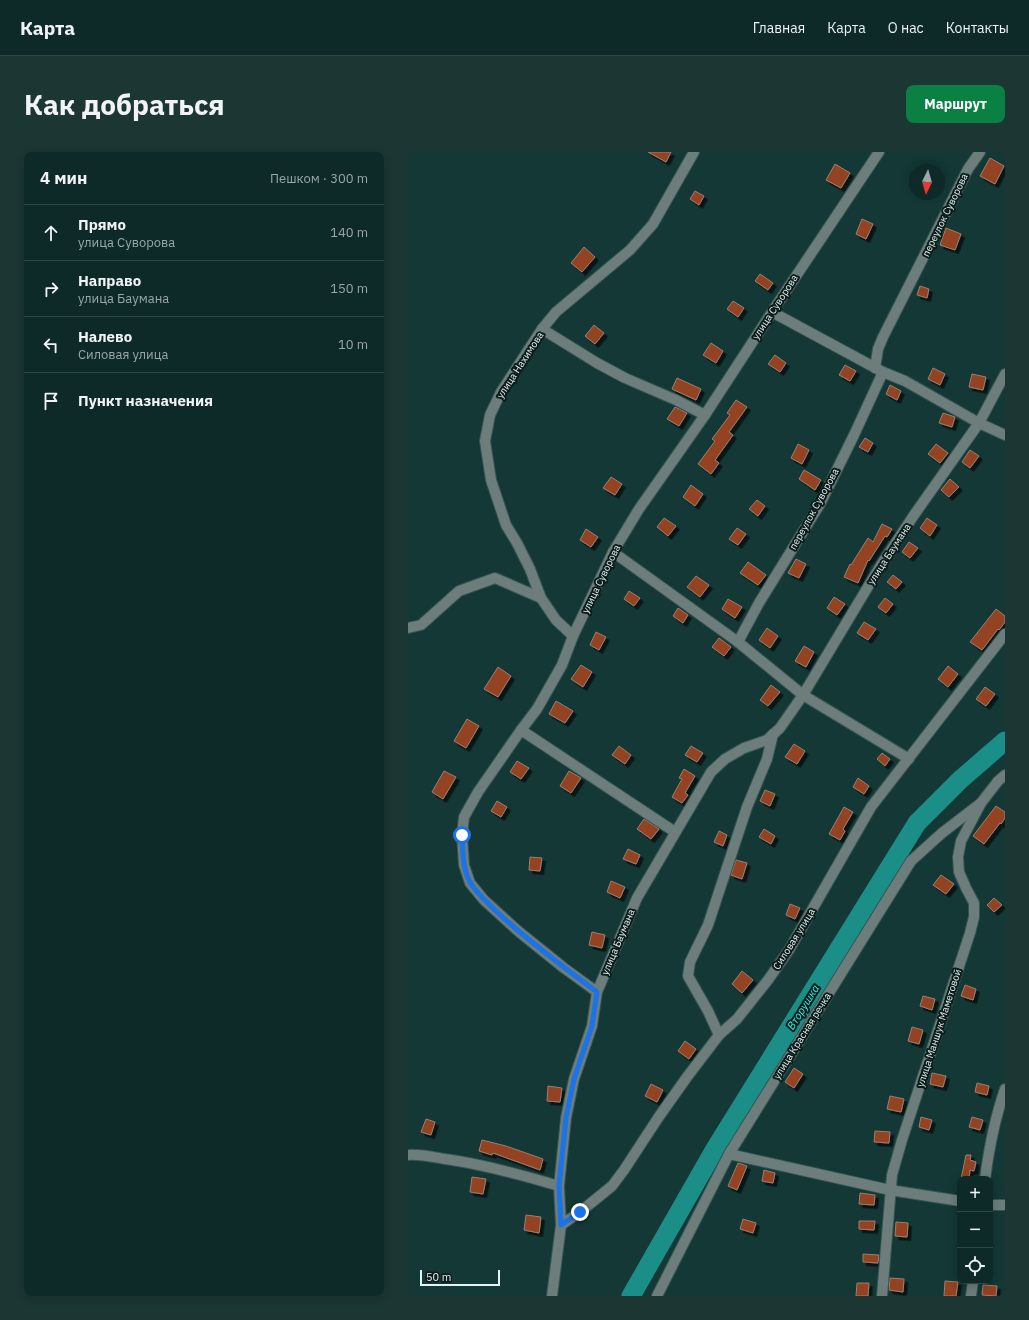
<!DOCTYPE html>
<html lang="ru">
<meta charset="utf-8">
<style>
body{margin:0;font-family:"IBM Plex Sans",sans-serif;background:#1c3634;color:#f1f3f6}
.controls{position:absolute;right:12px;bottom:12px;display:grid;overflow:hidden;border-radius:8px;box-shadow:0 2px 10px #0003}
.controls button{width:36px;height:36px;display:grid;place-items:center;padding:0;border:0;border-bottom:1px solid #2e4645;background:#0e2a28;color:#f1f3f6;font:20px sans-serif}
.compass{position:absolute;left:501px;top:12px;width:36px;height:36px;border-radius:50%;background:#0e2a28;box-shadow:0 2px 10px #0003;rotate:185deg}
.scale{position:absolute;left:12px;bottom:10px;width:80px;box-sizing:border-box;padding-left:4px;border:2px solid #e1f5f2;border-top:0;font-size:11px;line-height:14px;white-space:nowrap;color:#e1f5f2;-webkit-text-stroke:3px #0d1c1b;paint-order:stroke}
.stop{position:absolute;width:12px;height:12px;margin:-9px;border:3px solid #1a73e8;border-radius:50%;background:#fff}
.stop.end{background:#1a73e8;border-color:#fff;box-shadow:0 1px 4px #0008}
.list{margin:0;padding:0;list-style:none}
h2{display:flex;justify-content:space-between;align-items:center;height:52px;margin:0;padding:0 16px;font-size:17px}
h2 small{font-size:13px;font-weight:400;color:#9ba7a8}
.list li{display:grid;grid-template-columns:26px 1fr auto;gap:12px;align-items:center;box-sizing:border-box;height:56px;padding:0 16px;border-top:1px solid #2e4645}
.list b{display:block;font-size:15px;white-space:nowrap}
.list p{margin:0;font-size:13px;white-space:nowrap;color:#9ba7a8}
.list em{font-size:13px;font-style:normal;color:#9ba7a8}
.icon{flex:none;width:22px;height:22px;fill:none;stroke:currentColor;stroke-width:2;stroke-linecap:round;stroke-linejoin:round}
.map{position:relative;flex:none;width:597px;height:1144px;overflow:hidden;border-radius:8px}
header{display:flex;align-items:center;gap:24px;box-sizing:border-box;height:56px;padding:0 20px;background:#0e2a28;border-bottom:1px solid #2e4645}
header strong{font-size:19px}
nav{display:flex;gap:22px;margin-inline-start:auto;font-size:14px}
.intro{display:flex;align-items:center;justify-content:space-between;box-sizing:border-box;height:96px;padding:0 24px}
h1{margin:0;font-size:28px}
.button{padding:10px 18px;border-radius:8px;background:#0b8043;color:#fff;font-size:14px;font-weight:700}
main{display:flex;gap:24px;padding:0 24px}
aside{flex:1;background:#0e2a28;border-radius:8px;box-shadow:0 2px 10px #0003}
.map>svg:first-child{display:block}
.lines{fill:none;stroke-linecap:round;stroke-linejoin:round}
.river{stroke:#1b8e87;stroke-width:19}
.building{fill:#934220;stroke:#9d7e72;filter:url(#shadow)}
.minor-casing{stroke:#345653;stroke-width:12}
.minor{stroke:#6d7d7b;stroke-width:10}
.route{stroke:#1a73e8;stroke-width:5}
.labels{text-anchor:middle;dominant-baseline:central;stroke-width:4;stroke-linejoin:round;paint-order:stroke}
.street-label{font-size:10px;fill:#e1f5f2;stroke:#0d1c1b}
.water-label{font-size:11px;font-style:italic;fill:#26f9ed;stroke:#0d1c1b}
</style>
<header>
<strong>Карта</strong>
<nav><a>Главная</a><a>Карта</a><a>О нас</a><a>Контакты</a></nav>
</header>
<div class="intro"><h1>Как добраться</h1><a class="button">Маршрут</a></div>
<main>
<aside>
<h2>4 мин<small>Пешком · 300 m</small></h2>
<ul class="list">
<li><svg class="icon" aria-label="ahead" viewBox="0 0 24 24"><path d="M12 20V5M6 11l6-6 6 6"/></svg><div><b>Прямо</b><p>улица Суворова</p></div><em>140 m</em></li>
<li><svg class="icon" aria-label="right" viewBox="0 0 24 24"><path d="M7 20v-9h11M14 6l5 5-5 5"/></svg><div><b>Направо</b><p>улица Баумана</p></div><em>150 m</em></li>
<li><svg class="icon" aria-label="left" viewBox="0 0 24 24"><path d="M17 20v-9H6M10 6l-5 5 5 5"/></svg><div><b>Налево</b><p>Силовая улица</p></div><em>10 m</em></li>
<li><svg class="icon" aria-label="arrive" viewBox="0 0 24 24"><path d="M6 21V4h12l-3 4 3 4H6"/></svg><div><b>Пункт назначения</b></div></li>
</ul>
</aside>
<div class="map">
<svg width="597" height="1144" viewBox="0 0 597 1144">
<defs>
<filter id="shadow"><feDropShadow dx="3.5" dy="3.5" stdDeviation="0" flood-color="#0009"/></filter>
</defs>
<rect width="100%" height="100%" fill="#133835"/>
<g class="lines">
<polyline class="river" points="223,1144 307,997 509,671 552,628 597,589"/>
</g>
<g class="building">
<polygon points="240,0 263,0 258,10"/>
<polygon points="582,6 596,14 587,32 572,24"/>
<polygon points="427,12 442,21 433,36 418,28"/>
<polygon points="287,39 296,44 291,53 282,47"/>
<polygon points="454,67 465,72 458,87 448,82"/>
<polygon points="538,76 553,82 547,98 532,93"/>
<polygon points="176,95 187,105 174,120 163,111"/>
<polygon points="352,122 365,131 360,138 347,129"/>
<polygon points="512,134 521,137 519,146 509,143"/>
<polygon points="325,149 336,156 330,165 319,157"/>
<polygon points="186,173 196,181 187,192 177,184"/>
<polygon points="303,191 315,199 308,211 295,203"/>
<polygon points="367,203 378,211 372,220 360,212"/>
<polygon points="437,213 448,219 442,229 431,223"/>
<polygon points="525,216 537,222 532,233 520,227"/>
<polygon points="564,222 578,225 575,238 561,235"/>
<polygon points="269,226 293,237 288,248 264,237"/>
<polygon points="482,233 493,239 489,248 478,242"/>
<polygon points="328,248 339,255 321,280 325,283 307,308 311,311 303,322 290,312 307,289 304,287 322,263 319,261"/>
<polygon points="267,255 279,261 271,274 259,267"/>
<polygon points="535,261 547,265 544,275 531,271"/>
<polygon points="457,286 465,291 460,300 451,295"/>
<polygon points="390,292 401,298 394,312 383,306"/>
<polygon points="528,292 540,301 532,311 520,302"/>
<polygon points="562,298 571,304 562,316 554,310"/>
<polygon points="396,318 413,328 407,338 391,327"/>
<polygon points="203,325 214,332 207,343 195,336"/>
<polygon points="542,327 551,335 541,345 533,338"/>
<polygon points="283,333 295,342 287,354 275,345"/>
<polygon points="349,348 357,354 350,364 341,357"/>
<polygon points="256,366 268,374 260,384 249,375"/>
<polygon points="519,366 529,373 522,384 512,376"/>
<polygon points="474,372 484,377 479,385 477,384 461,409 460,408 450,431 436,425 442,412 443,413 460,386 465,390"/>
<polygon points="329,376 338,382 330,393 321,387"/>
<polygon points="178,377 190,385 183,395 172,388"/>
<polygon points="501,390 510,396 502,406 494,400"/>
<polygon points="388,407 398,412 391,426 380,421"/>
<polygon points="340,410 358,423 350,433 332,421"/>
<polygon points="485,423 494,430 488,437 479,430"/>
<polygon points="288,424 301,433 292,445 279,435"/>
<polygon points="221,439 232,446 226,454 216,447"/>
<polygon points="426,445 437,452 429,463 419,456"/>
<polygon points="477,446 485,452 478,461 470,455"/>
<polygon points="320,447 334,455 327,466 314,457"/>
<polygon points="270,456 280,463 275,471 265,464"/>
<polygon points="588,457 597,464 597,470 591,478 590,477 574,498 562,490"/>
<polygon points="456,470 468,477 460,488 449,481"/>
<polygon points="359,476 370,484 362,496 351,488"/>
<polygon points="188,480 198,485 191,498 182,493"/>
<polygon points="311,486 323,495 316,504 304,495"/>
<polygon points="396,494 406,500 398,515 387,509"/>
<polygon points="173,513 184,520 175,535 163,527"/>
<polygon points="540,514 550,522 540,535 530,527"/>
<polygon points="90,515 103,524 90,545 76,537"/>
<polygon points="363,533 372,540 360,554 352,548"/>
<polygon points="577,535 587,542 578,554 568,547"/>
<polygon points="148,549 165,559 157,571 141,562"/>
<polygon points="59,567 71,574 58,596 46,589"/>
<polygon points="386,592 397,599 389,612 377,605"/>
<polygon points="211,594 223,603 217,612 204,603"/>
<polygon points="283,594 295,601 289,610 277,603"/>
<polygon points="474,601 482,607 477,614 469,607"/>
<polygon points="109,609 121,616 113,627 102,620"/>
<polygon points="276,617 287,624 277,641 280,643 274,651 264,645 274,627 271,626"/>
<polygon points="36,619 48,625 35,647 24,640"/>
<polygon points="161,619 173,626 163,641 152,634"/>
<polygon points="450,626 461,634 456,642 445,635"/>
<polygon points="357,638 367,642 362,654 352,649"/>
<polygon points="89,649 99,655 93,665 83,659"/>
<polygon points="588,654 597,660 597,666 593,672 592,671 576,692 565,684"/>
<polygon points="436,655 445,660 435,677 437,679 432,688 421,682"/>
<polygon points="236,667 251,677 243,687 229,677"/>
<polygon points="356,677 367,684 363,692 351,685"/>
<polygon points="311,679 319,683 315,694 306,690"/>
<polygon points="220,697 232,703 228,712 215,707"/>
<polygon points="122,705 134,706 132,719 121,718"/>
<polygon points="328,708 339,711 334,727 323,723"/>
<polygon points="533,723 546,732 538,742 525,733"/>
<polygon points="203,729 217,735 212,746 199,740"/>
<polygon points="586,746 594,753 586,760 579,753"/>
<polygon points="382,752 392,756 387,767 378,763"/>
<polygon points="184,780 197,783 194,796 181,793"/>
<polygon points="334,819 345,828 334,841 324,832"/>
<polygon points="557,833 568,837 565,848 553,844"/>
<polygon points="515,844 527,847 524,858 512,854"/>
<polygon points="504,875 515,878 511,892 500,889"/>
<polygon points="277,889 288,897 281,907 270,899"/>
<polygon points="386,916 395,922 386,936 377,930"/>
<polygon points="524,921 538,924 535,935 522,932"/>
<polygon points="569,931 581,934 579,943 567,940"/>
<polygon points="243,932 255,938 249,950 237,944"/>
<polygon points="140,934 154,936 152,950 139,949"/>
<polygon points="482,944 496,947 493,960 479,957"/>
<polygon points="513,965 524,968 521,978 511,975"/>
<polygon points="564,965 575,968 572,978 561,975"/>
<polygon points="18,967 27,970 23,983 13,980"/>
<polygon points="467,979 482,980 481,991 466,990"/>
<polygon points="74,988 98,994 135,1007 132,1018 85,1001 84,1003 71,999"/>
<polygon points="558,1003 563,1003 562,1008 568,1010 566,1019 562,1018 561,1027 553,1027"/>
<polygon points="330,1011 339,1014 329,1038 320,1034"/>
<polygon points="356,1018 367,1021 365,1031 354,1029"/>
<polygon points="64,1025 78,1027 75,1042 62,1040"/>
<polygon points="452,1041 467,1043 466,1053 451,1052"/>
<polygon points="118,1063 133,1065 131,1081 116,1078"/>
<polygon points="335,1067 348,1071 345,1081 332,1077"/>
<polygon points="451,1069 467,1069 466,1078 451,1077"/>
<polygon points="488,1070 500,1071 499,1085 487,1084"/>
<polygon points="455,1102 471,1103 470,1111 455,1110"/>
<polygon points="482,1126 496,1127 495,1140 481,1138"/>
<polygon points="537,1129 550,1130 548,1144 536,1144"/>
<polygon points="449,1131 461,1131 460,1144 448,1144"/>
<polygon points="575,1133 589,1134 588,1144 574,1143"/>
</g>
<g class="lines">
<g class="minor-casing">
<g id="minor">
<polyline points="364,160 475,220 497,229 571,271 597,283"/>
<polyline points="134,177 189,211 217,226 268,248 297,263"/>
<polyline points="467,216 470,197 475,185 560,17 572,0"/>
<polyline points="205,400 330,490 395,543 501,607"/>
<polyline points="0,476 13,473 51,439 87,426 133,446"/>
<polyline points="165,484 148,468 133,446 122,417 109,391 98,373 83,328 77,289 82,263 93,240 134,177 148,160 222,98 245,72 286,0"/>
<polyline points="330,490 351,451 412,352 446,283 475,220"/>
<polyline points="113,578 267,680"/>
<polyline points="189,840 156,816 110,779 76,748 62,731 56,713 54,683 56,665 70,640 113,578 129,557 154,513 165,484 205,400 231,357 297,263 364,160 471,0"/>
<polyline points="311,883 300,859 280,824 282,810 300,773 339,655 359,607 365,582"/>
<polyline points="321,1002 482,1038 552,1049"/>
<path d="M0,1003C12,1002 25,1005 37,1007C75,1012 114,1023 151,1034"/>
<path d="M577,1027C581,996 587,966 597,937"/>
<polyline points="582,1053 597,1053"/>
<polyline points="153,1073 172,1060 204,1034 216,1018 250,966 279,925 311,883 329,867 360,828 381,798 463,655 597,482"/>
<polyline points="144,1144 153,1073 151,1034 158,966 166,927 184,874 189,840 229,746 303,620 317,607 336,596 359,588 372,576 395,543 473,413 506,363 571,271 597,222"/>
<polyline points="249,1144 321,1002 503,709 534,681 573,651"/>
<polyline points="474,1144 484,1023 494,988 562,781 566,765 566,751 558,736 551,720 550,705 553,689 573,651 590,629 597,623"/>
<polyline points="563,1144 565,1129"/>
</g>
</g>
<use href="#minor" class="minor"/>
</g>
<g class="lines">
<path class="route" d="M54,683C55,699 54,716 62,730C68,741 80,751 89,760C120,789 155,815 189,840L184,874L166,927L158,966L151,1034L153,1073L172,1060"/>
</g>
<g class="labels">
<g class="street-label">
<text transform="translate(537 63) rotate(-64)">переулок Суворова</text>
<text transform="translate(367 155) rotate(-57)">улица Суворова</text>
<text transform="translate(112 213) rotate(-57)">улица Нахимова</text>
<text transform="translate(406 357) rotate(-61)">переулок Суворова</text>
<text transform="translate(481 402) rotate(-57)">улица Баумана</text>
<text transform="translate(193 427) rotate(-64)">улица Суворова</text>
<text transform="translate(386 787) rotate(-58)">Силовая улица</text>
<text transform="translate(210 790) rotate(-67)">улица Баумана</text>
<text transform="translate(531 876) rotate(-72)">улица Маншук Маметовой</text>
<text transform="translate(394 884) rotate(-58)">улица Красная речка</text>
</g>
<g class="water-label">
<text transform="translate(395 855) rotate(-58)">Вторушка</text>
</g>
</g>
</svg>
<div class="controls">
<button>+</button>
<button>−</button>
<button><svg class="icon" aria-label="locate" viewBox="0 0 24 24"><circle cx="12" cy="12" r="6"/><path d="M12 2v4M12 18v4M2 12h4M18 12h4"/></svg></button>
</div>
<svg class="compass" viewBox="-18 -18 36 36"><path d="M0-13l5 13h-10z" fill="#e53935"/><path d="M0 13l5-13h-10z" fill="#9ba7a8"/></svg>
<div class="scale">50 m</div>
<div class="stop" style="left:54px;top:683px"></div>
<div class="stop end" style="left:172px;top:1060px"></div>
</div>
</main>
